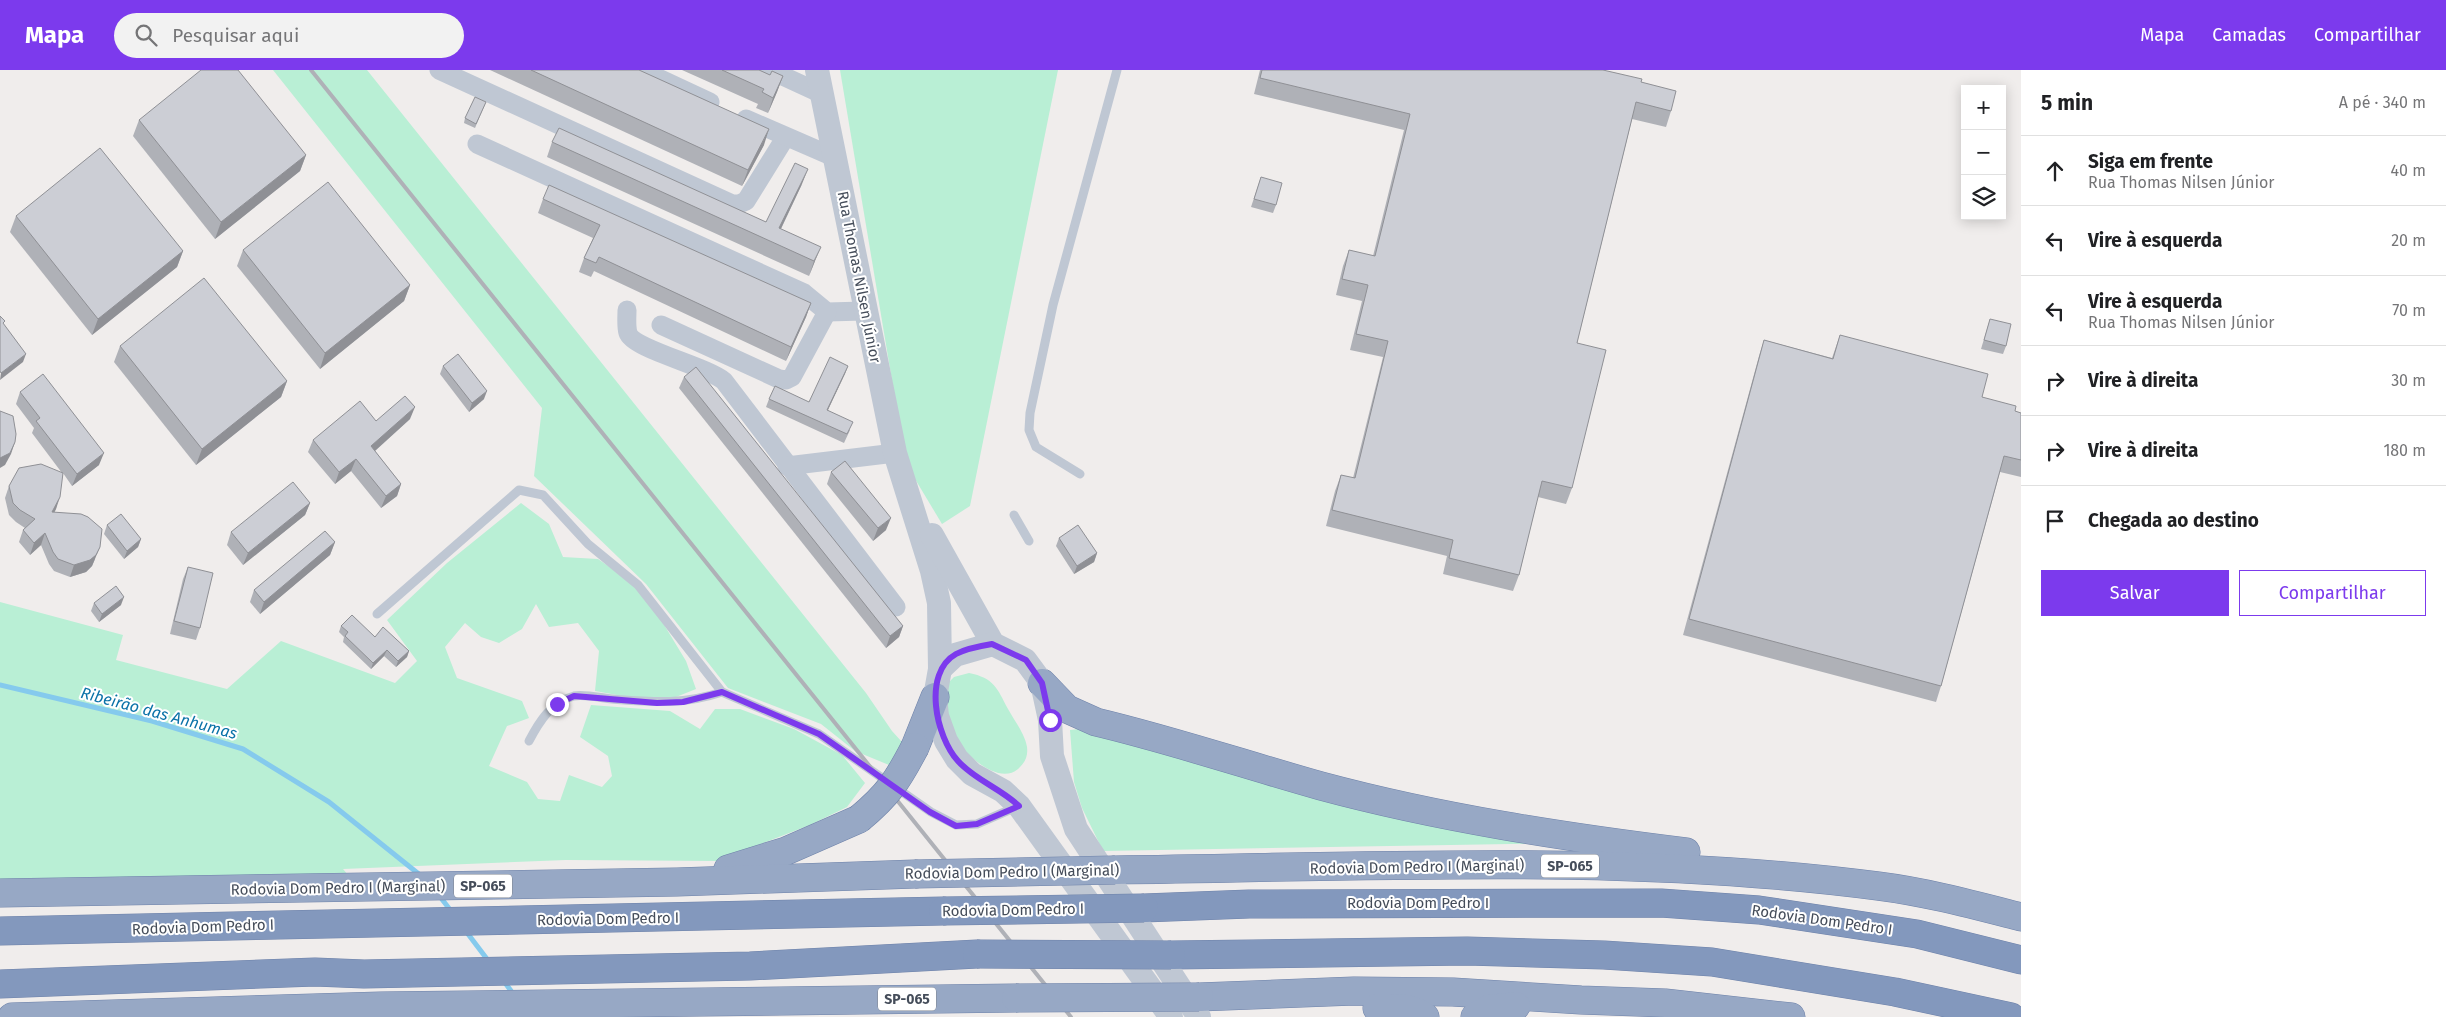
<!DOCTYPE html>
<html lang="pt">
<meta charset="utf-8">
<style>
body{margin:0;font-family:"Fira Sans",sans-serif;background:#f2f2f2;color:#202124}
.controls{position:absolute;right:15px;top:15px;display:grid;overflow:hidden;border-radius:0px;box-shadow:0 2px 12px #0003}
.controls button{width:45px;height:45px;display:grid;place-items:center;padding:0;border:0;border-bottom:1px solid #e0e0e0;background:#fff;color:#202124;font:25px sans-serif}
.stop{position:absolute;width:15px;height:15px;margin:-11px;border:4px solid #7c3aed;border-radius:50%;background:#fff}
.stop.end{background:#7c3aed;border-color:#fff;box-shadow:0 1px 5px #0008}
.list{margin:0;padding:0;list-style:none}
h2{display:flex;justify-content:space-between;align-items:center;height:65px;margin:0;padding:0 20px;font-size:21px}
h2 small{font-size:16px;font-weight:400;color:#757577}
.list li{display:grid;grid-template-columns:32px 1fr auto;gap:15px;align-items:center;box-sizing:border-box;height:70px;padding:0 20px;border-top:1px solid #e0e0e0}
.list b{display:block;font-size:19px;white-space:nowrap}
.list p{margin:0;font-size:16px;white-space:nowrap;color:#757577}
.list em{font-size:16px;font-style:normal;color:#757577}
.actions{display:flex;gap:10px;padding:15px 20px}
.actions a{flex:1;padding:11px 0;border:1px solid #7c3aed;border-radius:0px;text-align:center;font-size:18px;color:#7c3aed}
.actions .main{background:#7c3aed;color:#fff}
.icon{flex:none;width:28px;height:28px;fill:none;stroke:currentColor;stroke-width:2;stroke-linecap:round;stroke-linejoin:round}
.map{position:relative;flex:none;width:2021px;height:947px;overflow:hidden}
header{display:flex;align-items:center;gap:30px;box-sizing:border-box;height:70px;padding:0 25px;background:#7c3aed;color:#fff}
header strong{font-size:24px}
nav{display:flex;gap:28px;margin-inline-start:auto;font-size:18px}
.search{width:350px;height:45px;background:#f2f2f2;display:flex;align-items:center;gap:12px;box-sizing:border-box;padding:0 18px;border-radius:28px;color:#757577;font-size:19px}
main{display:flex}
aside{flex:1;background:#fff}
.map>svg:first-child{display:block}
.green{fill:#b9efd5}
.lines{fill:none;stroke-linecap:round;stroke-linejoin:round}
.stream{stroke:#85caed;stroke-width:5}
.trunk-casing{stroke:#6e82a9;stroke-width:29}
.motorway-casing{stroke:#6e82a9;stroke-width:29}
.service{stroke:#bfc7d3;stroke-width:9}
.minor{stroke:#bfc7d3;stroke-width:19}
.tertiary{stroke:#bfc7d3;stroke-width:24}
.trunk{stroke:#97a8c5;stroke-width:28}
.motorway{stroke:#8398bd;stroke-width:28}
.rail{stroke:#afb1b7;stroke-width:4}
.trunk-bridge-casing{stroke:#6e82a9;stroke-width:29;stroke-linecap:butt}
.motorway-bridge-casing{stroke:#6e82a9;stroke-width:29;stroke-linecap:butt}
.trunk-bridge{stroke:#97a8c5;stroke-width:28}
.motorway-bridge{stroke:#8398bd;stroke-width:28}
.wall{fill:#afb1b7}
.shaded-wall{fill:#8f9095}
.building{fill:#ccced5;stroke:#8f9095}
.route{stroke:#7c3aed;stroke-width:6}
.labels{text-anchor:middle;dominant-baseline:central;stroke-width:4;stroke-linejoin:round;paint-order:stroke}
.shield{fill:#fff;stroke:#7d828c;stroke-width:1}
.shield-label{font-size:14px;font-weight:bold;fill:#454d5a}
.street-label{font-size:15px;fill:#454d5a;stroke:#fff}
.water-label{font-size:16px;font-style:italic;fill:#0a72a8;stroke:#fff}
</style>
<header>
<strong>Mapa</strong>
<div class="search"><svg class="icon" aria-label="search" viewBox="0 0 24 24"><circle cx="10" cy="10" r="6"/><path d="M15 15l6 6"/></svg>Pesquisar aqui</div>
<nav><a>Mapa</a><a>Camadas</a><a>Compartilhar</a></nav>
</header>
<main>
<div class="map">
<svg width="2021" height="947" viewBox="0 0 2021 947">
<rect width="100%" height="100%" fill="#f0edec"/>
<g class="green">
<polygon points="273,0 367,0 866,623 892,661 902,672 889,695 855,681 821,654 728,618 646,514 534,406 542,338"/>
<polygon points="840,0 1058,0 970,436 942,454 906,394"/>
<polygon points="521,433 549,454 563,487 598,489 643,520 686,591 696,619 661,633 595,621 599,581 578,553 549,557 536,534 522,559 499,573 481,567 465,553 445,577 457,608 522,631 529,648 507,656 489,696 527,712 538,729 560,731 569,705 602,717 612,706 608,686 580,667 591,635 670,641 700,659 715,639 740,639 794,659 842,685 865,713 847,737 810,755 717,791 566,790 343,799 359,818 0,825 0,532 123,565 116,590 227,619 281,571 395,613 417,591 387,550 447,493"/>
<path d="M969,603C994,608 997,618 1008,639C1014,650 1025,664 1027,677C1028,685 1026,691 1020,697C997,722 950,671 944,649C942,640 943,628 943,618L954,607Z"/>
<polygon points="1088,658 1562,773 1103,781 1082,738 1074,712 1070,660"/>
</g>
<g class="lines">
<g class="stream">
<polyline points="0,615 152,651 243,679 329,732 420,805"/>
<polyline points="438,824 451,841"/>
<polyline points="465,860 490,893"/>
<polyline points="503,910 514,925"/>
</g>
<g class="trunk-casing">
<g id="trunk">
<path d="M1042,613L1067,639L1096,652C1172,670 1246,695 1321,716C1440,748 1564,767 1686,782"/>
<polyline points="915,677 935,627"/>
<polyline points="728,799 786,781 859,749"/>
<path d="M1115,800C1369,797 1625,783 1878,816C1926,822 1974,835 2021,847"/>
<polyline points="0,823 677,812 915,804"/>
<polyline points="1199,927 1354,921 1453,922 1581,930 1665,933 1791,947"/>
<path d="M1377,938C1393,938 1412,936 1425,947"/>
<polyline points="12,947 381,936 1016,928"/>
<polyline points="1475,947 1489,939 1516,936"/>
</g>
</g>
<g class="motorway-casing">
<g id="motorway">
<polyline points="1144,838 1249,834 1661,833 1759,840 1917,864 2021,890"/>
<polyline points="0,861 943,841"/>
<polyline points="1171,885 1467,881 1604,885 1712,892 1895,922 2011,947"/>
<polyline points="0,914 315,902 364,904 750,896 977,884"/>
</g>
</g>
<g class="service">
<polyline points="1080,404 1036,377 1029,360 1030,343 1053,235 1117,0"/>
<polyline points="1014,445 1029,471"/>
<polyline points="377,544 519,420 543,425 588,474 638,515 722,622 819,664 931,742 956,755 977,754 1016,737"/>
<path d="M529,671C539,652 551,632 574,626C585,624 601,628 612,629C653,632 683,635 722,622"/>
</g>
<g class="minor">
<polyline points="439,0 732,134 739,134 746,131 785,68"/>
<polyline points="641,0 710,32"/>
<polyline points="770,0 822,24"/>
<polyline points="746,49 836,88"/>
<polyline points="477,74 804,223 827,242 864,241"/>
<path d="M627,240C627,247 626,256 628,263C633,279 706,296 724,311L896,537"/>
<polyline points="661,255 779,309 786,310 792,307 827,242"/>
<polyline points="787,396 895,383"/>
</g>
<g class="tertiary">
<polyline points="817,0 895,383 932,501 939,533 940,599 935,627 937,646 946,671 957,689 972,704 1003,721 1019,736 1171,947"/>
<polyline points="932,465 993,574 1025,590 1042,613 1050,650 1052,686 1076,759 1199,947"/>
<polyline points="940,599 955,585 993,574"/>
</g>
<use href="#trunk" class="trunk"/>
<use href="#motorway" class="motorway"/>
<polyline class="rail" points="311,0 1071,947"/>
<g class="trunk-bridge-casing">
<g id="trunk-bridge">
<path d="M859,749C888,725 898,710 915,677"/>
<polyline points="915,804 1115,800"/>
<polyline points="1016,928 1199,927"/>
</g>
</g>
<g class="motorway-bridge-casing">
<g id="motorway-bridge">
<polyline points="943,841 1144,838"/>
<polyline points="977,884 1171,885"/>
</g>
</g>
<use href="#trunk-bridge" class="trunk-bridge"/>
<use href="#motorway-bridge" class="motorway-bridge"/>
</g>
<g class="wall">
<polygon points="490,0 639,0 764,75 742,116"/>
<polygon points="682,0 759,0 770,5 783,6 777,22 768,43 756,38 758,34"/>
<polygon points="1260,0 1603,0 1641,12 1671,41 1666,57 1632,49 1577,273 1572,418 1566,434 1538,427 1519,505 1513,521 1443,504 1447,486 1326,456 1335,421 1341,405 1353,408 1383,287 1350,280 1362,231 1336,225 1343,196 1349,180 1373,186 1404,60 1254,24"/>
<polygon points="486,32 475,58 464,53 465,48"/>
<polygon points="139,50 306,85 300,101 215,169 133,66"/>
<polygon points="552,72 766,152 802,114 781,159 815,191 809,206 547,87"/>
<polygon points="1261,107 1276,135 1273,143 1251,137"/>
<polygon points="1965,110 1965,123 1963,125 1961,124"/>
<polygon points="543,129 811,233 806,247 786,291 594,201 591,207 579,202 584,188 593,168 538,143"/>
<polygon points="16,146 183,181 177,197 92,265 10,162"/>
<polygon points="243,180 410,215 404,231 320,299 237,196"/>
<polygon points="1990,249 2006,276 2003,284 1981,279"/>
<polygon points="1840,265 1982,327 2015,341 2021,343 2021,407 2000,402 1941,616 1936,632 1683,565 1759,286 1764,270 1832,288"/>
<polygon points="120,276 287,311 281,327 196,395 114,292"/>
<polygon points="443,296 484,329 469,342 440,304"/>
<polygon points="848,296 828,340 850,360 844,373 766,337 769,329 809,332"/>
<polygon points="684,307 903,556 899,567 886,578 679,318"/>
<polygon points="20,322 99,395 72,416 63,403 56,439 54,443 95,489 92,496 86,502 70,507 54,501 49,494 41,475 30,485 19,472 23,460 25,458 16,452 9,445 5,428 9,416 62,403 32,363 34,358 16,334"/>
<polygon points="410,349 375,381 401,414 397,426 381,438 351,401 335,414 308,382 313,370"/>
<polygon points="831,402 886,460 873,471 827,414"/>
<polygon points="310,433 305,445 243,495 227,475 231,462"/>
<polygon points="107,455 141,469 138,477 124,489 104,464"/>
<polygon points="1059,468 1097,483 1094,492 1074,504 1056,476"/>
<polygon points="335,472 330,485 260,544 250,532 254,520"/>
<polygon points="188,497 200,558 196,570 170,564 183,509"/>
<polygon points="94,533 121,535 99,552 91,541"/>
<polygon points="341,556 375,567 409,581 407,587 396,597 384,586 371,599 343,572 344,567 339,562"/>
</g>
<g class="shaded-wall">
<polygon points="783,6 777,22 768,43 773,28"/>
<polygon points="769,59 764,75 742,116 748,100"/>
<polygon points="306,85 300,101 215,169 221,152"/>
<polygon points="808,99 802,114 774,173 779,158"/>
<polygon points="821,177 815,191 809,206 814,191"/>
<polygon points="183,181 177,197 92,265 98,249"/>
<polygon points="410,215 404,231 320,299 325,283"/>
<polygon points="811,233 806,247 786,291 791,277"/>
<polygon points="26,284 23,292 0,310 1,303"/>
<polygon points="848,296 845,304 824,348 827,340"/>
<polygon points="287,311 281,327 196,395 202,379"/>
<polygon points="487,321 484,329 469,342 472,333"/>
<polygon points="415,337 410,349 367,388 371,376"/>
<polygon points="15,372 11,384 5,395 0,398 0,388"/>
<polygon points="104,383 99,395 72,416 77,404"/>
<polygon points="356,389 351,401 335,414 339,402"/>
<polygon points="401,414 397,426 381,438 386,426"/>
<polygon points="60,427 56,439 48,454 52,442"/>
<polygon points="310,433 305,445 243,495 248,483"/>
<polygon points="891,448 886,460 873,471 878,458"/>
<polygon points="45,463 41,475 30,485 34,473"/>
<polygon points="141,469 138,477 124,489 127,481"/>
<polygon points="335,472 330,485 260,544 264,532"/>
<polygon points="100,477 92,496 86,502 70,507 74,495"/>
<polygon points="1097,483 1094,492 1074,504 1077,496"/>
<polygon points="124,527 121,535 99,552 102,544"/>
<polygon points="903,556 899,567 886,578 890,566"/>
<polygon points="387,580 384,586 371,599 373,593"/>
<polygon points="409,581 407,587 396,597 398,591"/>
</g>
<g class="building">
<polygon points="201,0 238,0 306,85 221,152 139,50"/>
<polygon points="531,0 639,0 769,59 748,100"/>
<polygon points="722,0 759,0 770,5 772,1 783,6 773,28 762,22 764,19"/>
<polygon points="1262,0 1603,0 1642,9 1641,12 1676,21 1671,41 1636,32 1577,273 1606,280 1572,418 1542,411 1519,505 1449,488 1453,470 1332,440 1341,405 1355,408 1388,271 1356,264 1368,215 1342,209 1349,180 1375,186 1410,44 1260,8"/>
<polygon points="475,27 486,32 476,54 465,48"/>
<polygon points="559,58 766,152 795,93 808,99 779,158 821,177 814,191 552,72"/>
<polygon points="100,78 183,181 98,249 16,146"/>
<polygon points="1261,107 1282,113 1276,135 1254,129"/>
<polygon points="328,112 410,215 325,283 243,180"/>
<polygon points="549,115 811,233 791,277 599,187 596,193 584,188 600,155 543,129"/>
<polygon points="204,208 287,311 202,379 120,276"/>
<polygon points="0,246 5,251 3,253 26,284 1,303 0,301"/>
<polygon points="1990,249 2011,254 2006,276 1984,270"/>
<polygon points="1840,265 1988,304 1982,327 2016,336 2015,341 2021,343 2021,390 2004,386 1941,616 1689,549 1764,270 1833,289"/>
<polygon points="458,284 487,321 472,333 443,296"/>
<polygon points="830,287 848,296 827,340 853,352 847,364 769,329 775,316 809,332"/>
<polygon points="696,297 903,556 890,566 684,307"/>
<polygon points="43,304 104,383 77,404 36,351 40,348 20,322"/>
<polygon points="405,326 415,337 371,376 401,414 386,426 356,389 339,402 313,370 360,331 376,351"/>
<polygon points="0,341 13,346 16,364 15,372 10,383 0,388"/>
<polygon points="845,391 891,448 878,458 831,402"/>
<polygon points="41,394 63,403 60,427 52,442 81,444 88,447 102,459 100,477 96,485 90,490 74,495 58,489 53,482 45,463 34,473 23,460 35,449 20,440 13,433 9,416 19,398"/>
<polygon points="293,412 310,433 248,483 231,462"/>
<polygon points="121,444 141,469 127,481 107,455"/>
<polygon points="1078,455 1097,483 1077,496 1059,468"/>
<polygon points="325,461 335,472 264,532 254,520"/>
<polygon points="188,497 213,503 200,558 174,551"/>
<polygon points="116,516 124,527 102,544 94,533"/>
<polygon points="352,545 375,567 383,557 409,581 398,591 387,580 373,593 345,566 348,562 341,556"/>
</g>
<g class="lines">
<path class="route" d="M557,634L574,626L657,633L683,632L722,622L819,664L930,742L956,756L977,754L1019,736C1000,718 975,710 958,691C936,667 922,603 956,584C967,578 980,576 992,574L1026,590L1042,613L1050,650"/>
</g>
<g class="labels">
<g class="shield">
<rect x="1541" y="784.5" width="58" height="23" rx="4"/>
<rect x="454" y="804.5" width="58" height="23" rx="4"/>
<rect x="878" y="917.5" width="58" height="23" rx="4"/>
</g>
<g class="shield-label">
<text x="1570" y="796">SP-065</text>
<text x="483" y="816">SP-065</text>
<text x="907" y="929">SP-065</text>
</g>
<g class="street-label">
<text transform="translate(859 207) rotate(79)">Rua Thomas Nilsen Júnior</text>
<text transform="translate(1417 797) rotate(-1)">Rodovia Dom Pedro I (Marginal)</text>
<text transform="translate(1012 802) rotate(-1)">Rodovia Dom Pedro I (Marginal)</text>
<text transform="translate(338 818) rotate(-1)">Rodovia Dom Pedro I (Marginal)</text>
<text x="1418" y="833">Rodovia Dom Pedro I</text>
<text transform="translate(1013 840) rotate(-1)">Rodovia Dom Pedro I</text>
<text transform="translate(608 849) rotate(-1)">Rodovia Dom Pedro I</text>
<text transform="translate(1822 850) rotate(8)">Rodovia Dom Pedro I</text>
<text transform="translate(203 857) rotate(-2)">Rodovia Dom Pedro I</text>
</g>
<g class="water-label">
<text transform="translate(159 643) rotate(15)">Ribeirão das Anhumas</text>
</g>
</g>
</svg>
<div class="controls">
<button>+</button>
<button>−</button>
<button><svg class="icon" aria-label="layers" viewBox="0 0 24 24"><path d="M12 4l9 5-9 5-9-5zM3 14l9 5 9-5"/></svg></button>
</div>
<div class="stop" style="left:1050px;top:650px"></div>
<div class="stop end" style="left:557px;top:634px"></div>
</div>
<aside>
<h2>5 min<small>A pé · 340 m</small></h2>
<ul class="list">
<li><svg class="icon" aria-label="ahead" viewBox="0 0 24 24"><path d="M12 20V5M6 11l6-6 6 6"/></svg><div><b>Siga em frente</b><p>Rua Thomas Nilsen Júnior</p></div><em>40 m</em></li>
<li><svg class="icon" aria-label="left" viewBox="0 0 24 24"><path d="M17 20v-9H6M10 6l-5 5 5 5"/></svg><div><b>Vire à esquerda</b></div><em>20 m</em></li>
<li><svg class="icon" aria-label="left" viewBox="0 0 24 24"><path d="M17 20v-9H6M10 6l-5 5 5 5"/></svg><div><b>Vire à esquerda</b><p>Rua Thomas Nilsen Júnior</p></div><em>70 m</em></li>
<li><svg class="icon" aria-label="right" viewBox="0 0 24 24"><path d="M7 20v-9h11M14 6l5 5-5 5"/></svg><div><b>Vire à direita</b></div><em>30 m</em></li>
<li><svg class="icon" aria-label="right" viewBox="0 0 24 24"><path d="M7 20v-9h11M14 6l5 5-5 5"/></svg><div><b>Vire à direita</b></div><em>180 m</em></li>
<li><svg class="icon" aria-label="arrive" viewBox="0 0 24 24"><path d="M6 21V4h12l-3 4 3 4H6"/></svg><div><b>Chegada ao destino</b></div></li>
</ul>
<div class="actions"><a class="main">Salvar</a><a>Compartilhar</a></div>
</aside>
</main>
